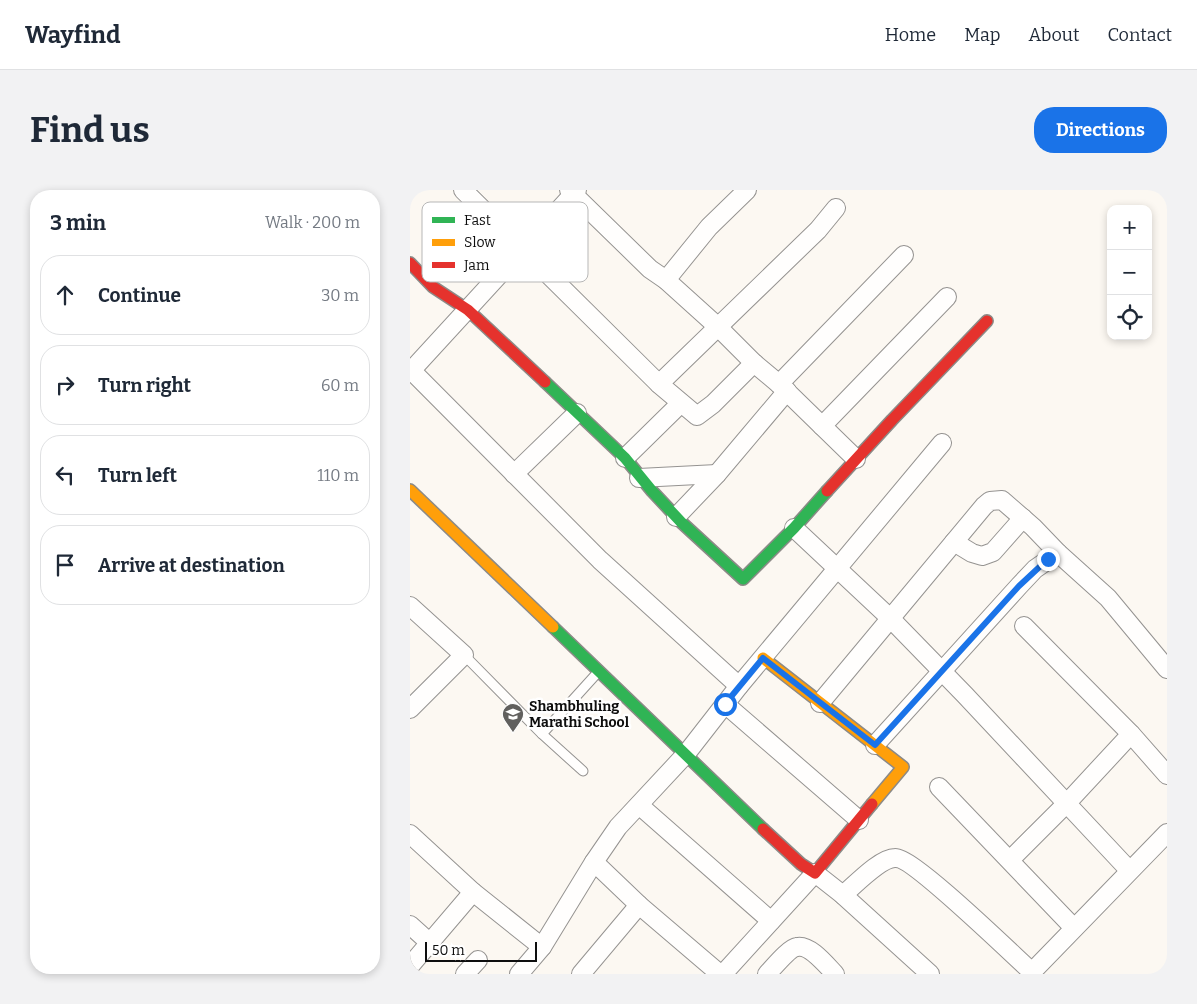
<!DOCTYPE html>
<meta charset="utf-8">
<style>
body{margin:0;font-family:Bitter,serif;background:#f2f2f3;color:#1f2937}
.controls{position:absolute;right:15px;top:15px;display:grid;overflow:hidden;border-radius:10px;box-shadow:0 2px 8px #0003}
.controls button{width:45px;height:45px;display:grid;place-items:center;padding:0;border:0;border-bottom:1px solid #e0e1e3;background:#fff;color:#1f2937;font:25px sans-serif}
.scale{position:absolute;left:15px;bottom:12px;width:112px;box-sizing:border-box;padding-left:5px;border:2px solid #0e0e0e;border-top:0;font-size:14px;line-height:18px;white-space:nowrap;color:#0e0e0e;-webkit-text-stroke:4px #fff;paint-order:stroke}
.stop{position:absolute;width:15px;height:15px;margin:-11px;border:4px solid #1a73e8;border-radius:50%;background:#fff}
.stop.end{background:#1a73e8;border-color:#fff;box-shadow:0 1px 5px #0008}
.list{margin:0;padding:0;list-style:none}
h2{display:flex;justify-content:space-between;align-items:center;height:65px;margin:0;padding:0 20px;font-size:21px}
h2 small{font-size:16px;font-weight:400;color:#747a83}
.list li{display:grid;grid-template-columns:32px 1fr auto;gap:15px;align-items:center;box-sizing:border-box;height:80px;margin:0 10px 10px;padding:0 10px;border:1px solid #e0e1e3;border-radius:20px}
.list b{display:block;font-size:19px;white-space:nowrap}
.list em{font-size:16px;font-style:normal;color:#747a83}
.icon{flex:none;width:28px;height:28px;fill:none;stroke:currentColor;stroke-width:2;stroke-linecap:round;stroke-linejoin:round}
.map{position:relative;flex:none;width:757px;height:784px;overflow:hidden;border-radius:20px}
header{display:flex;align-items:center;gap:30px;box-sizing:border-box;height:70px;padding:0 25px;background:#fff;border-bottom:1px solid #e0e1e3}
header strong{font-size:24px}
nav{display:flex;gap:28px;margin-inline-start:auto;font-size:18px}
.intro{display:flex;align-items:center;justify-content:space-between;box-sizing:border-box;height:120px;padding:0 30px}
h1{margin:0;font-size:35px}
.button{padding:12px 22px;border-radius:20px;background:#1a73e8;color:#fff;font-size:18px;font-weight:700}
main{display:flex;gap:30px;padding:0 30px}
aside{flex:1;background:#fff;border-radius:20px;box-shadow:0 2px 8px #0003}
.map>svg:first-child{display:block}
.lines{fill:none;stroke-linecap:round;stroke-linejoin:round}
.lane-casing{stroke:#959391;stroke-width:11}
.street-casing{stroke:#959391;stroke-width:20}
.fast-casing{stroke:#8c8a87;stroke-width:14}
.slow-casing{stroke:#8c8a87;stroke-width:14}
.jam-casing{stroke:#8c8a87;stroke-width:14}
.lane{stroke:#fffefd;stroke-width:9}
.street{stroke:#fffefd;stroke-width:18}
.fast{stroke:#30b455;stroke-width:11}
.slow{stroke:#ff9f0a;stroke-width:11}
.jam{stroke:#e5322d;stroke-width:11}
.route{stroke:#1a73e8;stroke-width:6}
.labels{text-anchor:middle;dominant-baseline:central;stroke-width:5;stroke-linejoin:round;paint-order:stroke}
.poi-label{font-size:14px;font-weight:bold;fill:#0e0e0e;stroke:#fff;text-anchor:start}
.key{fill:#fff;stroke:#b7b7b7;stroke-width:1}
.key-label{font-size:14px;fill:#0e0e0e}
</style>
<header>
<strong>Wayfind</strong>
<nav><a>Home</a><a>Map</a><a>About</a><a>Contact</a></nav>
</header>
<div class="intro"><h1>Find us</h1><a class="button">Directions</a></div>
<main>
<aside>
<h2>3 min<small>Walk · 200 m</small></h2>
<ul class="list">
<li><svg class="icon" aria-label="ahead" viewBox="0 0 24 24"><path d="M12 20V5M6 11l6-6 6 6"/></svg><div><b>Continue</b></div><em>30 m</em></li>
<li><svg class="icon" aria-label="right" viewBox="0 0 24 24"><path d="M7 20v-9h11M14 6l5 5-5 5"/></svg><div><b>Turn right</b></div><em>60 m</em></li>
<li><svg class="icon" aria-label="left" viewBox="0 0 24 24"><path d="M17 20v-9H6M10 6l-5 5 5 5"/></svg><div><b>Turn left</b></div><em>110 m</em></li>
<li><svg class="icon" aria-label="arrive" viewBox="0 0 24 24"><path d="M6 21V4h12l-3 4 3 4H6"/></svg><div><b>Arrive at destination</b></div></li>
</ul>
</aside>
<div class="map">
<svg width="757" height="784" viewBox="0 0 757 784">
<rect width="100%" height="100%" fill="#fcf8f2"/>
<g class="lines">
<g class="lane-casing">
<g id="lane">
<polyline points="54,465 132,544 173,581"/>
<polyline points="132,544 189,481"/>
</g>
</g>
<g class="street-casing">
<g id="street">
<polyline points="53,0 249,194 287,226 303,214 344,173"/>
<polyline points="159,0 240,79 256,90 307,136 344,173 369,194"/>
<polyline points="256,90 299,37 337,0"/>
<polyline points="0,179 190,370 329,496"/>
<polyline points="0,182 167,0"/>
<polyline points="249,194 408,40 426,18"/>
<polyline points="412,236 537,107"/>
<polyline points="215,268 271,213"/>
<polyline points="446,269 369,194 494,65"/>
<polyline points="104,284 167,223"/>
<polyline points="229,288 307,284"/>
<polyline points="266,327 307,284 377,201"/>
<polyline points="384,338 480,428 555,505 719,680"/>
<polyline points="544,352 562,363 572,366 583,362 613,328"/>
<polyline points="648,363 698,408 757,479"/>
<polyline points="0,416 54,465 0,519"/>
<polyline points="410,513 574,316 580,311 592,310 623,337 648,363 625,379 609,396 465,555"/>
<polyline points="315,514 449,630"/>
<polyline points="721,544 757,585"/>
<polyline points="529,597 664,738"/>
<polyline points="229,615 361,731"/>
<polyline points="0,644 63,702"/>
<polyline points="600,670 657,613 721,544 614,436"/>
<path d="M433,705C445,695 470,668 485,668C503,667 603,765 622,782"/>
<polyline points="0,735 20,753"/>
<polyline points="0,776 63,702 132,757"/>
<polyline points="55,784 68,770"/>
<polyline points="109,784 132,757 184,672"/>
<polyline points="171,784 229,715"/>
<polyline points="310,784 229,715 184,672 208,637 276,564 329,496 532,253"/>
<polyline points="313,784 405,683 433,705 520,784"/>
<path d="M357,784C363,778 379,758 387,757C400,754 417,776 425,784"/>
<polyline points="620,784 757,643"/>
</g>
</g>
<g class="fast-casing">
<g id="fast">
<polyline points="135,192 215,268 242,301 271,332 333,389 384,338 417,301"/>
<polyline points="143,437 353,639"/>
</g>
</g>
<g class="slow-casing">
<g id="slow">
<polyline points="0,300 143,437"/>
<polyline points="353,468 493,577 462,614"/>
</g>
</g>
<g class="jam-casing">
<g id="jam">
<polyline points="0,73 23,97 58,120 135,192"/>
<polyline points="417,301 482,230 577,131"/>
<polyline points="353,639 391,674 405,683 462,614"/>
</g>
</g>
<use href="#lane" class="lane"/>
<use href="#street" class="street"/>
<use href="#fast" class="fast"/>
<use href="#slow" class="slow"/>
<use href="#jam" class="jam"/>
</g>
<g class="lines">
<polyline class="route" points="315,514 353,468 465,555 609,396 638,369"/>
</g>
<defs>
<g id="school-pin" transform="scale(1.125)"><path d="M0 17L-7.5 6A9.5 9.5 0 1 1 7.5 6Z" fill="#61605e" stroke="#fff"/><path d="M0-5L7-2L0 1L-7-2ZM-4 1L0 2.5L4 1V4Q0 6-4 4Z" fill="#fff"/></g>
</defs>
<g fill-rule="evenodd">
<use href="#school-pin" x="103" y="524"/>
</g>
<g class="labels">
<g class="poi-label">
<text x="119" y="516">Shambhuling<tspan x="119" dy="16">Marathi School</tspan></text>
</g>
</g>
<rect x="12" y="12" width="166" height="80" rx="8" class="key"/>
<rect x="22" y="27" width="23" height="6" fill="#30b455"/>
<rect x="22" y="49" width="23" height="7" fill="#ff9f0a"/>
<rect x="22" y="72" width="23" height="6" fill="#e5322d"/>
<g class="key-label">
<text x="54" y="35">Fast</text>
<text x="54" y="57">Slow</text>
<text x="54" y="80">Jam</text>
</g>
</svg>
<div class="controls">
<button>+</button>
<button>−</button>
<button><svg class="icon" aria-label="locate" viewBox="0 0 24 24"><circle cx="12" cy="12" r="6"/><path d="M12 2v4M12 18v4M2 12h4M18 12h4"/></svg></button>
</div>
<div class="scale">50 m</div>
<div class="stop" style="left:315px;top:514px"></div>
<div class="stop end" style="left:638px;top:369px"></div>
</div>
</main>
